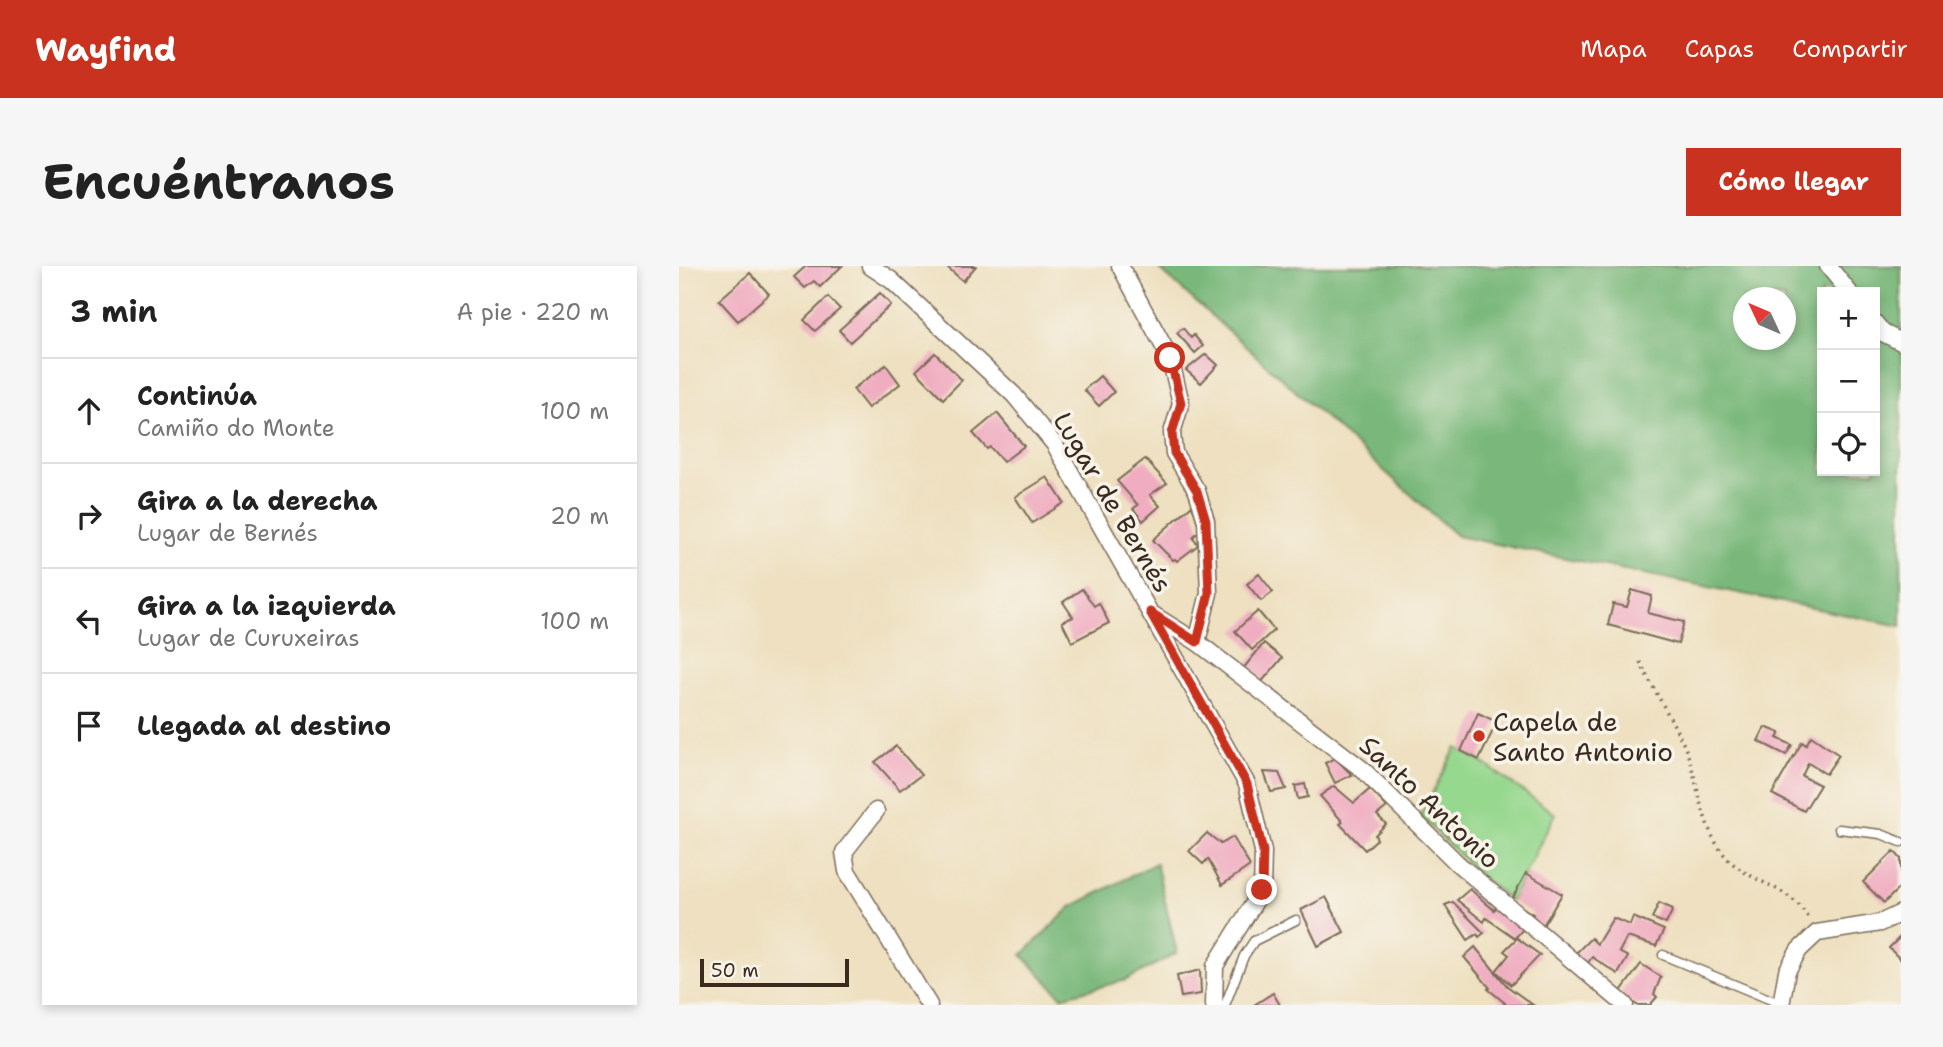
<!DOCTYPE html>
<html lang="es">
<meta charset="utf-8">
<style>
body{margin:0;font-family:"Shantell Sans",sans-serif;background:#f6f6f6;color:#222}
.controls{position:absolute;right:21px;top:21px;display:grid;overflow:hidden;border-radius:0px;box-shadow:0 4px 10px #0003}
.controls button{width:63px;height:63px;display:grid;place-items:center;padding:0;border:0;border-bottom:2px solid #e0e0e0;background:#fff;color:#222;font:35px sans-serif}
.compass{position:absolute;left:1054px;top:21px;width:63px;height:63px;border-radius:50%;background:#fff;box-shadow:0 4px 10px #0003;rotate:314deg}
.scale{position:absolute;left:21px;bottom:18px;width:149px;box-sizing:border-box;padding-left:7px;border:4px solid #3b2a1e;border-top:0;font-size:19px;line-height:24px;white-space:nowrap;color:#3b2a1e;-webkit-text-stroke:5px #f7f3e8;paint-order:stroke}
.stop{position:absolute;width:21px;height:21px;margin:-16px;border:5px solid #c8321e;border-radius:50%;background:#fff}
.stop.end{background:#c8321e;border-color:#fff;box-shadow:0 2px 7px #0008}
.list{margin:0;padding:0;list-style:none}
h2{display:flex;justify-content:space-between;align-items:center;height:91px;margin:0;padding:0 28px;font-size:30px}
h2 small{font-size:23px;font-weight:400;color:#767676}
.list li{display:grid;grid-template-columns:46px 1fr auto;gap:21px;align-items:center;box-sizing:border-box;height:105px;padding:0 28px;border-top:2px solid #e0e0e0}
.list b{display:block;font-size:26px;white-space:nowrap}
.list p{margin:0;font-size:23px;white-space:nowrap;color:#767676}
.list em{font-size:23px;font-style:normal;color:#767676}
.icon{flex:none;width:38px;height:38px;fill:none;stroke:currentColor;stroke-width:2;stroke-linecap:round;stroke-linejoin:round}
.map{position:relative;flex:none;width:1222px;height:739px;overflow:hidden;border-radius:0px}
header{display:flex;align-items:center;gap:42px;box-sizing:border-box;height:98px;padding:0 35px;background:#c8321e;color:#fff}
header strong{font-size:33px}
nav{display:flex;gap:38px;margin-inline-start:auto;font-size:24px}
.intro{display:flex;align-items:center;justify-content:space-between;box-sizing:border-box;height:168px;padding:0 42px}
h1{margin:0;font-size:49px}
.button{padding:18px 32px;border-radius:0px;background:#c8321e;color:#fff;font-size:24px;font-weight:700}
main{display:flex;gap:42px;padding:0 42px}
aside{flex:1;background:#fff;border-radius:0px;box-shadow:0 4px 10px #0003}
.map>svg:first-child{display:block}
.green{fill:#97d88f;stroke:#698156;stroke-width:2}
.forest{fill:#79b87a;stroke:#5a714c;stroke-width:2;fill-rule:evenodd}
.building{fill:#f0adc1}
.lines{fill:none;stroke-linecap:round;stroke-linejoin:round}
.lane-casing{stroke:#7a6a57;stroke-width:11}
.street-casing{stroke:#7a6a57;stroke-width:19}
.path{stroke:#7a6a57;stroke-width:3.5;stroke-dasharray:2 5;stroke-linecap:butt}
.lane{stroke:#fff;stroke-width:8}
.street{stroke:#fff;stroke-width:16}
.route{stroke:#c8321e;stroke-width:9}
.poi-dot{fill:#c8321e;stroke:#f7f3e8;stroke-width:2.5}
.labels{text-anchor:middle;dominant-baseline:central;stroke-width:7;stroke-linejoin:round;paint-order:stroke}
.street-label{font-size:26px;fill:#3b2a1e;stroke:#f7f3e8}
.poi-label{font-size:26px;fill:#3b2a1e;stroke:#f7f3e8;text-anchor:start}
</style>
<header>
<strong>Wayfind</strong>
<nav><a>Mapa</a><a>Capas</a><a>Compartir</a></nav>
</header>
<div class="intro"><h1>Encuéntranos</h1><a class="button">Cómo llegar</a></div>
<main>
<aside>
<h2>3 min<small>A pie · 220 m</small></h2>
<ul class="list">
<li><svg class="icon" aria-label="ahead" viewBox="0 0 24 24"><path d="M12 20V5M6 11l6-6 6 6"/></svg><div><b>Continúa</b><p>Camiño do Monte</p></div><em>100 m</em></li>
<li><svg class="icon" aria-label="right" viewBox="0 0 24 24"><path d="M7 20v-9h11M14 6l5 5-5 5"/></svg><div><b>Gira a la derecha</b><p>Lugar de Bernés</p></div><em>20 m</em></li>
<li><svg class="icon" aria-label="left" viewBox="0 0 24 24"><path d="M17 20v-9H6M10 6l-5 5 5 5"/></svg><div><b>Gira a la izquierda</b><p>Lugar de Curuxeiras</p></div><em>100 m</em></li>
<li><svg class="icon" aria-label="arrive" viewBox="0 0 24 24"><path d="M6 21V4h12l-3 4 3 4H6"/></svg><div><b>Llegada al destino</b></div></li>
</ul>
</aside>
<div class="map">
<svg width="1222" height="739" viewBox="0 0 1222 739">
<rect width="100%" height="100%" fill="#f7f3e8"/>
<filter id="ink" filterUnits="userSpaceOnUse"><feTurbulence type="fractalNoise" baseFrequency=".0143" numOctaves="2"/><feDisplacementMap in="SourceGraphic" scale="14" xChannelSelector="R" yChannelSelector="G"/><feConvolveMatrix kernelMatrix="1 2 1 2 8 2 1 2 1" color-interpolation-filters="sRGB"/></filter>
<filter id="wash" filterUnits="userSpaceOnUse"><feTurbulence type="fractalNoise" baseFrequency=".00686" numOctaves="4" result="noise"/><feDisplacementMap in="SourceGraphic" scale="28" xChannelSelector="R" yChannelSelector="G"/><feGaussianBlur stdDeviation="1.57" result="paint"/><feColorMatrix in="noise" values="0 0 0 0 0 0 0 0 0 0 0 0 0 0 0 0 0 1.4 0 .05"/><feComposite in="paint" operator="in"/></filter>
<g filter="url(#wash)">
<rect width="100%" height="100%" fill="#eee0c0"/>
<polygon class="green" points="777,482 800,494 876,548 832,635 804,612 741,550"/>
<g class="forest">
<path d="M477,0H1222V360L778,270ZM1143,26H1196V205H1143ZM1064,32H1106V74H1064Z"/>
<polygon points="477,597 498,687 447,714 383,731 343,689 392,641"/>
</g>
<g id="blocks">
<g class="building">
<polygon points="127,0 163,0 141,21 135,15 126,22 115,11"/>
<polygon points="267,0 297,0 284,15"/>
<polygon points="71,7 90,28 59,55 40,34"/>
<polygon points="201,27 212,39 171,76 160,64"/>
<polygon points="149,31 161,43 136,65 125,54"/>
<polygon points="504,62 512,72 515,69 524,80 516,87 498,67"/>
<polygon points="256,87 283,114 264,133 237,105"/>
<polygon points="527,88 539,99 522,117 507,104"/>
<polygon points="207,99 221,118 189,142 174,123"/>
<polygon points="421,110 435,126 420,140 405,124"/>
<polygon points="318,147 345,180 324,196 311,181 308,183 294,167"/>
<polygon points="466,193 488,217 471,229 481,240 464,255 454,243 459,239 438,215"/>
<polygon points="368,211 385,237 353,257 336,231"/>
<polygon points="513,239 521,264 514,271 519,279 498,295 496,293 494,294 474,274"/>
<polygon points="580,308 594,326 582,335 568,318"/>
<polygon points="403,323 415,340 420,337 430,357 393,376 383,356 394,351 384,336"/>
<polygon points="953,324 973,330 969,347 1005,356 999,378 929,359 934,338 948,341"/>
<polygon points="579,345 595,364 573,384 556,365"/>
<polygon points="585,377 603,392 580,419 563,404"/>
<polygon points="799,447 818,456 800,494 782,485"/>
<polygon points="1086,461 1101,467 1098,472 1113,479 1107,489 1079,475"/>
<polygon points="1132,470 1160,489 1147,508 1129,497 1123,510 1141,519 1125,545 1093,528 1123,476 1127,479"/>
<polygon points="217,480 242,509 221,524 196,496"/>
<polygon points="656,492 673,509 656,517 646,497"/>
<polygon points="585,506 600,507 607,523 592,526"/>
<polygon points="626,518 629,531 619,533 616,520"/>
<polygon points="655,520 675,537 691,523 708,541 698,549 707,558 696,569 698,573 686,584 661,558 664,556 641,530"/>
<polygon points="528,567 542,578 554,571 571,600 543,619 529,593 524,598 510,585"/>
<polygon points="1215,585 1222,593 1222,620 1205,637 1184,616"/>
<polygon points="847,607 883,628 863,661 851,653 854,648 832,635"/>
<polygon points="791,623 815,644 819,639 847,660 836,672 807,652 805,656 778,634"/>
<polygon points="647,631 665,666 639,680 622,644"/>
<polygon points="774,636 805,667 800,671 798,668 789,674 766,639"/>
<polygon points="980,637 994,643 987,658 973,652"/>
<polygon points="954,651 985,664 977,680 948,671 940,686 949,691 939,708 913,691 906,701 895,689 912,672 918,678 934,652 951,659"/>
<polygon points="1222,670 1222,694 1210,682"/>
<polygon points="838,672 861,689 832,719 817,705 830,689 825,685"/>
<polygon points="796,681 828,720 854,739 824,739 826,737 809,723 811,722 785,691"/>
<polygon points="962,698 982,711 975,728 978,731 971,739 958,739 940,728"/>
<polygon points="521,704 522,728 502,731 498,710"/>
<polygon points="594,727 601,739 575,739"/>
</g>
</g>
</g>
<g filter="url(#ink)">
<use href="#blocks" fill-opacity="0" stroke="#7a6a57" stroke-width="2"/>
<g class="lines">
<g class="lane-casing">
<g id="lane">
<polyline points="1160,563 1202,568 1222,576"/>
<polyline points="984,689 1102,738"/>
<polyline points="546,739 565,690 575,675 617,654"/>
</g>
</g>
<g class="street-casing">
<g id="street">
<polyline points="191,0 212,14 335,129 376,179 568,518 584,585 583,624 536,700 535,739"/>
<polyline points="441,0 491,92 502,137 493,167 495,187 518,225 527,255 530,327 518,376"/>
<polyline points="1149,0 1170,26"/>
<polyline points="1196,57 1204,67 1222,76"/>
<polyline points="473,348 518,376 683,503 778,597 946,739"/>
<polyline points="197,545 165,586 168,605 250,739"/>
<polyline points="1102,739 1108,705 1120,684 1138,667 1201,657 1222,647"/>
</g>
</g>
<path class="path" d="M961,396C975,424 991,450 1004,477C1021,514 1020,563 1049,593C1073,618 1112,620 1130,653"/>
<use href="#lane" class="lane"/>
<use href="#street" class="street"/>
</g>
</g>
<g class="lines" filter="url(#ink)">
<polyline class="route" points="491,92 502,137 493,167 495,187 518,225 527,255 530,327 518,376 471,346 568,518 584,585 583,624"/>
</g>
<circle class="poi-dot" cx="800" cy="470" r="7"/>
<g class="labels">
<g class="street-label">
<text transform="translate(434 236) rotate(59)">Lugar de Bernés</text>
<text transform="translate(751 536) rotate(43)">Santo Antonio</text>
</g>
<g class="poi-label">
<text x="814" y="455">Capela de<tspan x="814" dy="30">Santo Antonio</tspan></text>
</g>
</g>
</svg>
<div class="controls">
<button>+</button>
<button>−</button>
<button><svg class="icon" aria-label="locate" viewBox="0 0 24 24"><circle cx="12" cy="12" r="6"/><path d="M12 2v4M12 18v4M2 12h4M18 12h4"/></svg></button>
</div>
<svg class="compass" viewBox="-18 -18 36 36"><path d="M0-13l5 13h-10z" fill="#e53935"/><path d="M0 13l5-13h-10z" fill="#767676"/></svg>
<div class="scale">50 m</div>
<div class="stop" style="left:491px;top:92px"></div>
<div class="stop end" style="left:583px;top:624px"></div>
</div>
</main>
